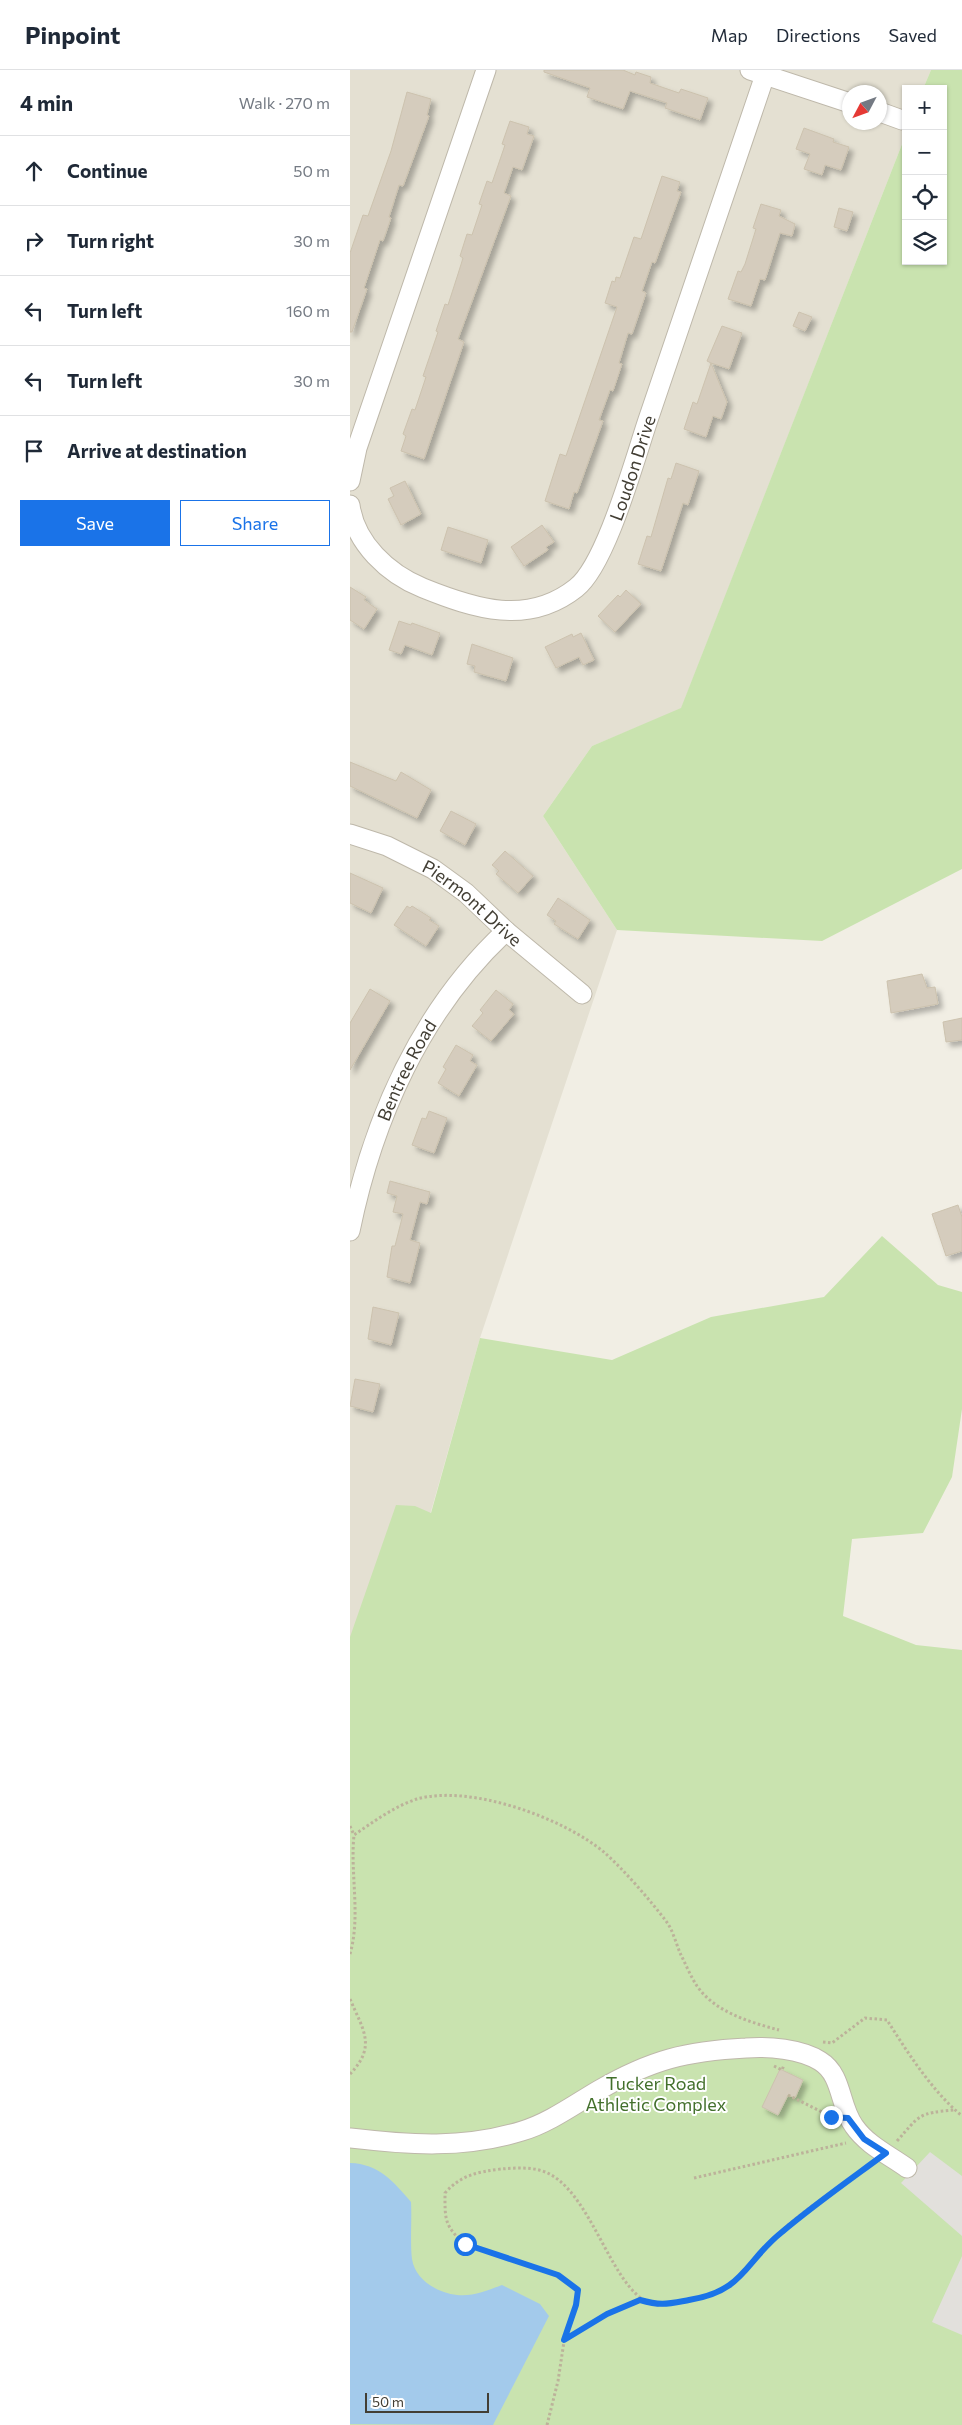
<!DOCTYPE html>
<meta charset="utf-8">
<style>
body{margin:0;font-family:Commissioner,sans-serif;background:#f2f2f3;color:#1f2937}
.controls{position:absolute;right:15px;top:15px;display:grid;overflow:hidden;border-radius:0px;box-shadow:0 1px 4px #0004}
.controls button{width:45px;height:45px;display:grid;place-items:center;padding:0;border:0;border-bottom:1px solid #e0e1e3;background:#fff;color:#1f2937;font:25px sans-serif}
.compass{position:absolute;left:492px;top:15px;width:45px;height:45px;border-radius:50%;background:#fff;box-shadow:0 1px 4px #0004;rotate:229deg}
.scale{position:absolute;left:15px;bottom:12px;width:124px;box-sizing:border-box;padding-left:5px;border:2px solid #423e34;border-top:0;font-size:14px;line-height:18px;white-space:nowrap;color:#423e34;-webkit-text-stroke:4px #fff;paint-order:stroke}
.stop{position:absolute;width:15px;height:15px;margin:-11px;border:4px solid #1a73e8;border-radius:50%;background:#fff}
.stop.end{background:#1a73e8;border-color:#fff;box-shadow:0 1px 5px #0008}
.list{margin:0;padding:0;list-style:none}
h2{display:flex;justify-content:space-between;align-items:center;height:65px;margin:0;padding:0 20px;font-size:21px}
h2 small{font-size:16px;font-weight:400;color:#747a83}
.list li{display:grid;grid-template-columns:32px 1fr auto;gap:15px;align-items:center;box-sizing:border-box;height:70px;padding:0 20px;border-top:1px solid #e0e1e3}
.list b{display:block;font-size:19px;white-space:nowrap}
.list em{font-size:16px;font-style:normal;color:#747a83}
.actions{display:flex;gap:10px;padding:15px 20px}
.actions a{flex:1;padding:11px 0;border:1px solid #1a73e8;border-radius:0px;text-align:center;font-size:18px;color:#1a73e8}
.actions .main{background:#1a73e8;color:#fff}
.icon{flex:none;width:28px;height:28px;fill:none;stroke:currentColor;stroke-width:2;stroke-linecap:round;stroke-linejoin:round}
.map{position:relative;flex:none;width:612px;height:2355px;overflow:hidden}
header{display:flex;align-items:center;gap:30px;box-sizing:border-box;height:70px;padding:0 25px;background:#fff;border-bottom:1px solid #e0e1e3}
header strong{font-size:24px}
nav{display:flex;gap:28px;margin-inline-start:auto;font-size:18px}
main{display:flex}
aside{flex:1;background:#fff}
.map>svg:first-child{display:block}
.residential{fill:#e4e0d2;fill-rule:evenodd}
.green{fill:#c9e3af}
.parking{fill:#e2e0dc}
.water{fill:#a3caeb}
.building{fill:#d5ccbd;stroke:#ccc2ae;filter:url(#shadow)}
.lines{fill:none;stroke-linecap:round;stroke-linejoin:round}
.minor-casing{stroke:#beb8aa;stroke-width:21}
.path{stroke:#bcb29a;stroke-width:3;stroke-dasharray:2.5 2.5;stroke-linecap:butt}
.minor{stroke:#fff;stroke-width:19}
.route{stroke:#1a73e8;stroke-width:6}
.labels{text-anchor:middle;dominant-baseline:central;stroke-width:4;stroke-linejoin:round;paint-order:stroke}
.street-label{font-size:18px;fill:#423e34;stroke:#fff}
.park-label{font-size:18px;fill:#43702c;stroke:#fff}
</style>
<header>
<strong>Pinpoint</strong>
<nav><a>Map</a><a>Directions</a><a>Saved</a></nav>
</header>
<main>
<aside>
<h2>4 min<small>Walk · 270 m</small></h2>
<ul class="list">
<li><svg class="icon" aria-label="ahead" viewBox="0 0 24 24"><path d="M12 20V5M6 11l6-6 6 6"/></svg><div><b>Continue</b></div><em>50 m</em></li>
<li><svg class="icon" aria-label="right" viewBox="0 0 24 24"><path d="M7 20v-9h11M14 6l5 5-5 5"/></svg><div><b>Turn right</b></div><em>30 m</em></li>
<li><svg class="icon" aria-label="left" viewBox="0 0 24 24"><path d="M17 20v-9H6M10 6l-5 5 5 5"/></svg><div><b>Turn left</b></div><em>160 m</em></li>
<li><svg class="icon" aria-label="left" viewBox="0 0 24 24"><path d="M17 20v-9H6M10 6l-5 5 5 5"/></svg><div><b>Turn left</b></div><em>30 m</em></li>
<li><svg class="icon" aria-label="arrive" viewBox="0 0 24 24"><path d="M6 21V4h12l-3 4 3 4H6"/></svg><div><b>Arrive at destination</b></div></li>
</ul>
<div class="actions"><a class="main">Save</a><a>Share</a></div>
</aside>
<div class="map">
<svg width="612" height="2355" viewBox="0 0 612 2355">
<defs>
<filter id="shadow"><feDropShadow dx="4.5" dy="4.5" stdDeviation="2.5" flood-color="#0004"/></filter>
</defs>
<rect width="100%" height="100%" fill="#f1eee4"/>
<path class="residential" d="M0,0H581L573,19H556V64L331,639L242,676L193,746L267,860L130,1268L65,1498L0,1579ZM500,22H530V52H500Z"/>
<g class="green">
<polygon points="581,0 612,0 612,799 472,871 267,860 193,746 242,676 331,638 556,64 556,191 593,191 593,19 573,19"/>
<polygon points="532,1166 588,1215 612,1222 612,1339 602,1407 573,1463 502,1469 493,1546 566,1575 612,1580 612,2355 0,2355 0,1567 46,1435 65,1436 81,1443 130,1268 262,1290 361,1247 474,1227"/>
</g>
<g class="parking">
<polygon points="580,2082 612,2106 612,2166 551,2113"/>
<polygon points="612,2186 612,2265 582,2252"/>
</g>
<path class="water" d="M0,2093C29,2094 43,2111 61,2132C62,2149 60,2174 62,2189C65,2210 88,2223 107,2225C122,2227 139,2220 152,2215L190,2234L199,2246L143,2355L0,2354Z"/>
<g class="building">
<polygon points="194,0 273,0 285,5 286,2 301,7 300,13 329,23 331,19 358,28 350,50 315,38 317,33 280,21 273,39 237,27 240,18 194,2"/>
<polygon points="57,22 81,29 77,45 79,46 53,116 49,115 39,147 41,148 33,171 30,170 14,218 17,219 2,262 0,262 0,183 13,145 18,146 41,81"/>
<polygon points="160,51 179,57 177,64 184,66 172,100 163,97 154,123 161,126 108,269 114,272 74,389 51,381 56,366 53,364 62,339 65,340 76,307 73,306 88,262 86,261 95,234 98,235 108,204 113,188 110,186 117,164 122,165 132,135 129,134 137,111 142,113 155,75 152,74"/>
<polygon points="454,58 484,69 483,72 499,77 491,100 475,95 472,105 454,99 460,84 446,79"/>
<polygon points="312,106 330,112 327,121 331,122 305,193 302,192 292,221 296,223 282,264 278,263 269,293 272,294 263,321 260,320 249,350 253,351 227,423 224,422 219,439 195,431 210,384 216,386 267,237 255,233 262,211 265,212 266,207 270,208 284,167 291,169"/>
<polygon points="411,134 431,140 429,146 445,154 442,166 430,163 415,210 410,209 401,236 378,229 388,201 391,202 395,194 406,159 403,158"/>
<polygon points="489,138 503,142 497,161 484,157"/>
<polygon points="449,242 462,247 455,261 443,256"/>
<polygon points="372,256 392,263 379,299 361,293 377,332 371,349 363,346 356,367 334,359 343,332 347,334 361,293 357,291"/>
<polygon points="326,393 349,401 338,435 333,433 311,501 288,494 297,466 301,467 318,408 321,409"/>
<polygon points="55,411 71,444 51,455 38,429 44,426 40,418"/>
<polygon points="192,455 204,472 196,477 198,480 174,496 161,477"/>
<polygon points="98,457 138,470 131,493 91,480"/>
<polygon points="0,517 16,527 14,530 27,539 14,559 0,550"/>
<polygon points="276,520 291,534 265,562 248,546 268,525 270,527"/>
<polygon points="49,551 61,555 62,553 90,563 82,585 55,575 51,584 39,580"/>
<polygon points="231,563 244,590 233,595 229,587 206,598 195,577 222,564 223,567"/>
<polygon points="122,574 163,588 156,611 124,602 125,596 117,594"/>
<polygon points="0,692 46,711 51,702 81,720 67,748 0,716"/>
<polygon points="101,741 126,754 115,775 90,761"/>
<polygon points="155,781 183,806 168,823 146,804 149,801 142,795"/>
<polygon points="0,803 33,818 21,843 0,833"/>
<polygon points="208,828 240,850 228,869 204,854 206,851 197,845"/>
<polygon points="57,836 60,838 62,836 81,848 79,850 89,856 76,876 44,855"/>
<polygon points="572,904 577,918 585,917 588,934 541,943 537,911"/>
<polygon points="20,919 40,931 0,1000 0,953"/>
<polygon points="146,920 163,934 159,940 164,944 141,971 122,956 133,943 130,940"/>
<polygon points="612,948 612,970 596,972 593,952"/>
<polygon points="106,975 123,985 120,991 127,995 109,1026 88,1013 96,999 93,997"/>
<polygon points="79,1041 97,1048 84,1083 62,1075 72,1048 76,1049"/>
<polygon points="40,1111 80,1122 77,1134 70,1132 60,1170 70,1173 60,1213 37,1207 42,1176 45,1176 53,1144 43,1142 47,1126 37,1123"/>
<polygon points="608,1135 612,1147 612,1181 596,1186 582,1144"/>
<polygon points="23,1237 49,1243 41,1275 18,1269"/>
<polygon points="5,1309 30,1314 23,1342 0,1336"/>
<polygon points="430,1999 453,2010 445,2028 438,2025 428,2045 412,2037"/>
</g>
<g class="lines">
<g class="minor-casing">
<g id="minor">
<polyline points="400,0 500,33"/>
<polyline points="530,42 552,50"/>
<polyline points="0,411 7,378 136,0"/>
<path id="s1" d="M0,435C5,473 38,504 73,518C125,539 178,556 226,518C257,494 286,384 300,344C338,231 376,118 415,5"/>
<path id="s2" d="M0,764L37,776L83,799L116,823L156,861L232,924"/>
<path id="s3" d="M0,1161C23,1049 71,940 156,861"/>
<path d="M0,2068C59,2075 114,2079 172,2061C199,2053 225,2034 249,2020C301,1990 336,1981 396,1978C418,1976 451,1979 470,1991C493,2005 489,2036 504,2056C517,2075 539,2085 557,2098"/>
</g>
</g>
<g class="path">
<polyline points="0,1756 4,1765"/>
<path d="M0,1884C11,1846 0,1804 4,1765C23,1752 45,1736 67,1729C120,1714 214,1748 255,1783C274,1800 300,1830 316,1851C323,1860 326,1874 331,1885C336,1895 341,1907 347,1916C365,1942 399,1952 429,1960"/>
<path d="M0,1929C13,1960 27,1976 0,2004"/>
<path d="M473,1972L482,1973L515,1948L537,1950C558,1983 582,2021 612,2046"/>
<polyline points="424,1996 432,2000 434,1995"/>
<polyline points="438,2025 480,2046"/>
<path d="M547,2071C570,2045 568,2043 604,2040"/>
<polyline points="344,2108 496,2073"/>
<polyline points="214,2271 257,2244 290,2230"/>
<path d="M197,2355L208,2311L215,2265L226,2235L228,2219L208,2205L115,2174C94,2156 95,2149 95,2123C111,2105 127,2102 151,2099C163,2098 177,2097 189,2100C244,2113 262,2235 310,2235C319,2235 328,2232 337,2231C391,2221 393,2198 428,2164C456,2138 491,2116 522,2094"/>
</g>
<use href="#minor" class="minor"/>
</g>
<g class="lines">
<path class="route" d="M115,2174L208,2205L228,2220L226,2235L214,2270L257,2244L290,2230C311,2236 317,2234 339,2230C395,2221 394,2192 432,2162C465,2134 501,2109 536,2083L514,2069L498,2048L481,2047"/>
</g>
<g class="labels">
<g class="street-label">
<text stroke="none"><textPath href="#s1" startOffset="411">Loudon Drive</textPath></text>
<text stroke="none"><textPath href="#s2" startOffset="142">Piermont Drive</textPath></text>
<text stroke="none"><textPath href="#s3" startOffset="171">Bentree Road</textPath></text>
</g>
<g class="park-label">
<text x="306" y="2013">Tucker Road<tspan x="306" dy="21">Athletic Complex</tspan></text>
</g>
</g>
</svg>
<div class="controls">
<button>+</button>
<button>−</button>
<button><svg class="icon" aria-label="locate" viewBox="0 0 24 24"><circle cx="12" cy="12" r="6"/><path d="M12 2v4M12 18v4M2 12h4M18 12h4"/></svg></button>
<button><svg class="icon" aria-label="layers" viewBox="0 0 24 24"><path d="M12 4l9 5-9 5-9-5zM3 14l9 5 9-5"/></svg></button>
</div>
<svg class="compass" viewBox="-18 -18 36 36"><path d="M0-13l5 13h-10z" fill="#e53935"/><path d="M0 13l5-13h-10z" fill="#747a83"/></svg>
<div class="scale">50 m</div>
<div class="stop" style="left:115px;top:2174px"></div>
<div class="stop end" style="left:481px;top:2047px"></div>
</div>
</main>
